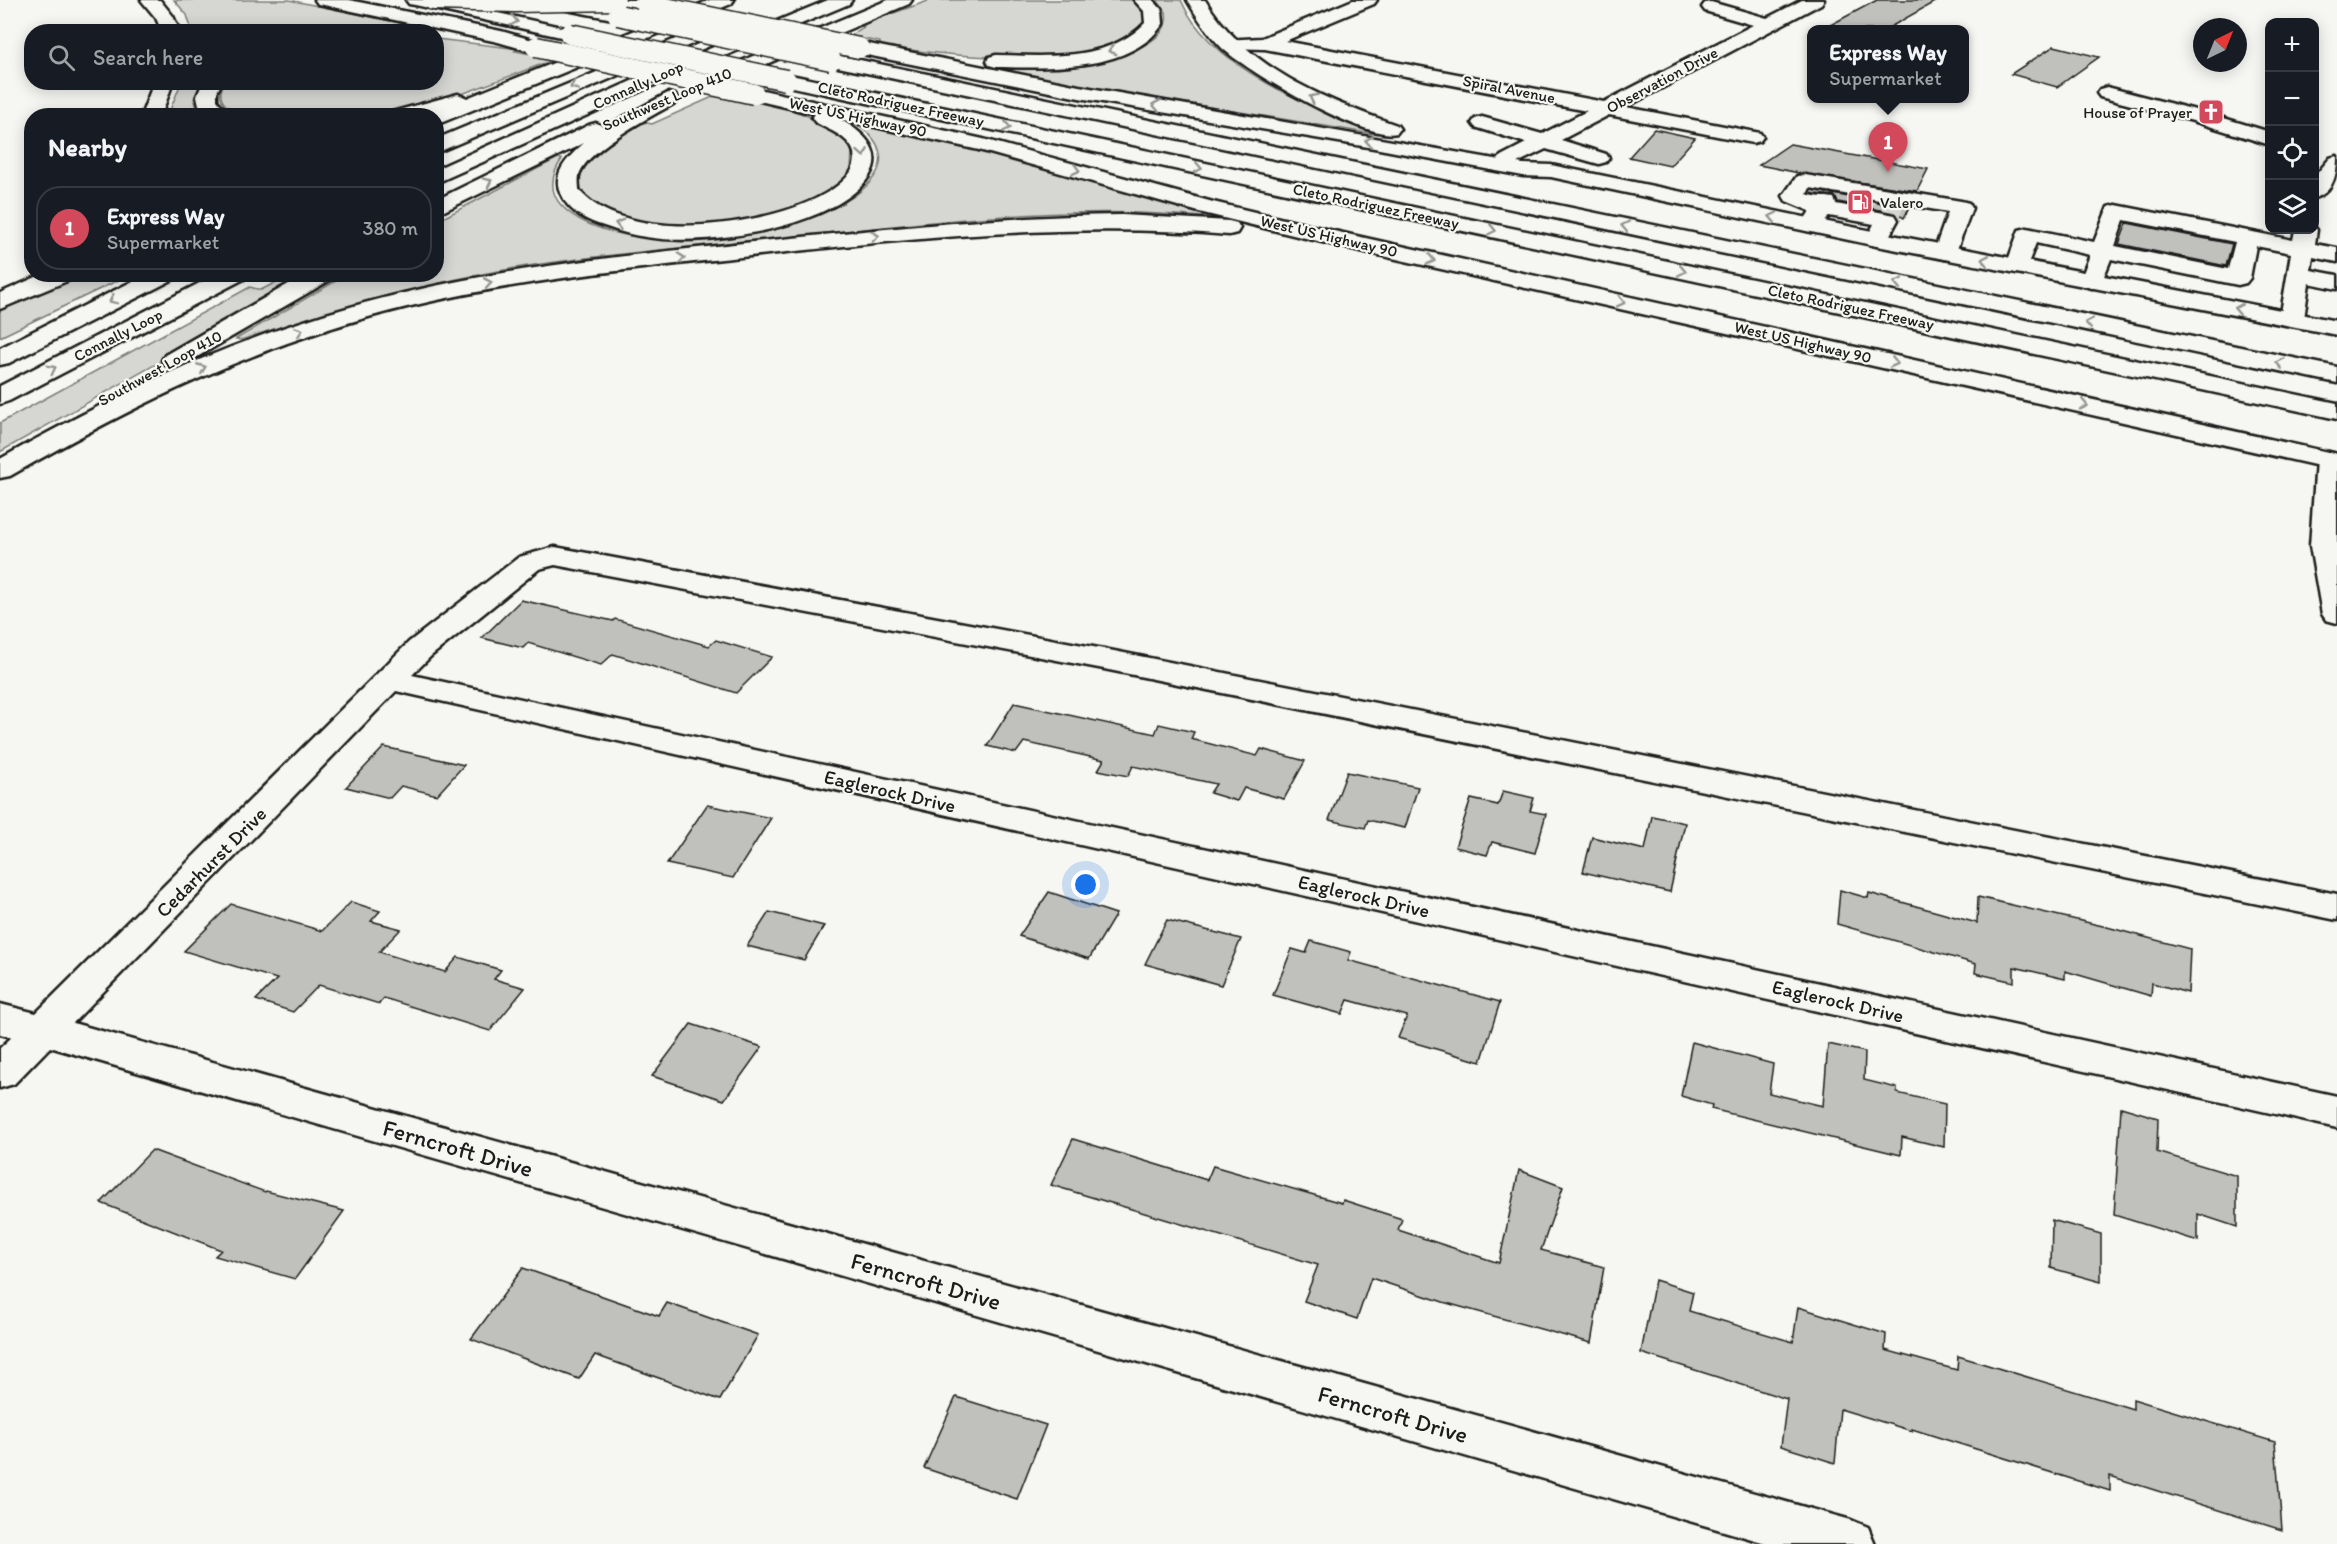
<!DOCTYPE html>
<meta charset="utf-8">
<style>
body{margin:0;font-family:Itim,sans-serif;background:#242831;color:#f1f3f6}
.controls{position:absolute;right:18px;top:18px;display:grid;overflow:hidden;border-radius:12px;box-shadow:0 3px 15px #0003}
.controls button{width:54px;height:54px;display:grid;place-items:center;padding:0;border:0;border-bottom:2px solid #363941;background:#171b24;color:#f1f3f6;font:30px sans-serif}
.compass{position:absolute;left:2193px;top:18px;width:54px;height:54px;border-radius:50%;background:#171b24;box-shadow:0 3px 15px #0003;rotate:43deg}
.you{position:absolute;left:1086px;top:885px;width:21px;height:21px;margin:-15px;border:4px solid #fff;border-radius:50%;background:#1a73e8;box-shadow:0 0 0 9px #1a73e833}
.badge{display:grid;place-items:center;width:39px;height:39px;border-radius:50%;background:#d1495b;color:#fff;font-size:20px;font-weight:700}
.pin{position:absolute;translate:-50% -50px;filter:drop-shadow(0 2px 3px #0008)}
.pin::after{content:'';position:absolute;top:32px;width:21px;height:18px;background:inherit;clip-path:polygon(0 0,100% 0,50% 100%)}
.popup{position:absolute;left:1807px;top:25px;width:162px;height:78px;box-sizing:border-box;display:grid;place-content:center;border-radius:12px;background:#171b24;filter:drop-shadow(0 2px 4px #0005);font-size:20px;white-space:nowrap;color:#9ea1a6}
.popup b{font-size:22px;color:#f1f3f6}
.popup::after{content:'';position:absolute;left:50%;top:100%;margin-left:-12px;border:12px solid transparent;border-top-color:#171b24}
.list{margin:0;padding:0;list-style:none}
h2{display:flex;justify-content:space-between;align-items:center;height:78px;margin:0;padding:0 24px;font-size:26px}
h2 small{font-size:20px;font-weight:400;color:#9ea1a6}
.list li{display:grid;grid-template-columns:39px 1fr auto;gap:18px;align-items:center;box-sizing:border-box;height:84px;margin:0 12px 12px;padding:0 12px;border:2px solid #363941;border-radius:24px}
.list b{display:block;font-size:22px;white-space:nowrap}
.list p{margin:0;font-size:20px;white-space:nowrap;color:#9ea1a6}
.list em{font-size:20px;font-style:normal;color:#9ea1a6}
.icon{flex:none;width:33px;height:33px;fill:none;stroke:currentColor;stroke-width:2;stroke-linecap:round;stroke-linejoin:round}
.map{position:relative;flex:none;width:2337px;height:1544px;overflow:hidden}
.search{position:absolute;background:#171b24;box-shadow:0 3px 15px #0003;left:24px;top:24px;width:420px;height:66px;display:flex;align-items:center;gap:15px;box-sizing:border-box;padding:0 21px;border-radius:24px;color:#9ea1a6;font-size:22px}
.panel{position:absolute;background:#171b24;box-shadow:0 3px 15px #0003;left:24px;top:108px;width:420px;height:174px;border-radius:24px}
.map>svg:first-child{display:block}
.green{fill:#d6d6d2;stroke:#797977;stroke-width:1.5}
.building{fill:#c0c0bd;stroke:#1c1c1c;stroke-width:1.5}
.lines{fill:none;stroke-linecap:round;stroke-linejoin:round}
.minor-tunnel{stroke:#d5d5d2;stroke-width:20;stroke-dasharray:20 10;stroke-linecap:butt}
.minor-casing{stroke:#1c1c1c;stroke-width:5}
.major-casing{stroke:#1c1c1c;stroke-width:5}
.highway-casing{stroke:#1c1c1c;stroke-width:5}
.minor{fill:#f6f6f2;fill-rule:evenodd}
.major{fill:#f6f6f2;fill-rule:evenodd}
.highway{fill:#f6f6f2;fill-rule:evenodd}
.major-bridge-casing{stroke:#1c1c1c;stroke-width:23;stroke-linecap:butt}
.highway-bridge-casing{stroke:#1c1c1c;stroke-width:23;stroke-linecap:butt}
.major-bridge{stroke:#f6f6f2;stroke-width:20}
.highway-bridge{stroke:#f6f6f2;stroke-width:20}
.oneway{stroke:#949492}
.labels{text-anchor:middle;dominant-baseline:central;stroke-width:4.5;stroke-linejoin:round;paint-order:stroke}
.far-street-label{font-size:16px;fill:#1c1c1c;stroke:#f6f6f2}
.far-poi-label{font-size:16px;fill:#1c1c1c;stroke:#f6f6f2;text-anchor:end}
.street-label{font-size:20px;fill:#1c1c1c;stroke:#f6f6f2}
.near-street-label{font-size:24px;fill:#1c1c1c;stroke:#f6f6f2}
</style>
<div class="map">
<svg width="2337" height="1544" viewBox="0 0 2337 1544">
<rect width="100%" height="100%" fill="#f6f6f2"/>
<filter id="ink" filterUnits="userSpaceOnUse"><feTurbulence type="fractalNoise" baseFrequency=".0167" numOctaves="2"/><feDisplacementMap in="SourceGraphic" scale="12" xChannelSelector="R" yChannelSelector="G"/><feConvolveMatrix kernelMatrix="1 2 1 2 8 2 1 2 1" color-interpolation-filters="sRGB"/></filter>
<g filter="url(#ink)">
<g class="green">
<polygon points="174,0 289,0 425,28 421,30 192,31 187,15"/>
<path d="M931,0H1134L1144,9L1146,21C1122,77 929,55 880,45V42L849,36L864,27L859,25Z"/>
<path d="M1157,0H1181C1209,67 1314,109 1378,132L1373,134L1083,86L995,69L998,66C1031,64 1175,66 1166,12Z"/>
<path d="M437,39L519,49L515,51L556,59L459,95L377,115H241C226,108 214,99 225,82H436Z"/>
<polygon points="181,83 202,83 194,98 197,108 205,115 168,115"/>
<path d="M717,95C759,101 825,111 852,147L851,172C830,192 813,204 786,213C731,230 638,236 591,200C581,193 575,181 582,169C594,148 623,133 643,122L652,124Z"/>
<path d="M863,124L1013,160L1219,216L1215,218C1076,203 938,221 800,236C711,245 622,252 534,265C434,280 336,307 241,340L236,339L346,275L436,274L437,221L558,158L562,159C552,173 548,190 561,205C615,264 808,239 863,189C873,180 883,168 880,154C878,142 868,132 858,126Z"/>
<polygon points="81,275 129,275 0,337 0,310"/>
<polygon points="290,275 314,275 0,452 0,423 250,287 261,290"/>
</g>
<g class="building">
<polygon points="1877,0 1938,0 1885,30 1821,30"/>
<polygon points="2054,46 2099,57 2057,87 2011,74"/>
<polygon points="1654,129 1695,138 1670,166 1629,157"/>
<polygon points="1790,144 1928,169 1917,191 1799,173 1759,165"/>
<polygon points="1811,190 1909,208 1904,218 1895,213 1838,202 1834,196 1815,194 1810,193"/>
<polygon points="2127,223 2232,244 2226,266 2119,244"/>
<polygon points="521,600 613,621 615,619 709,646 716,640 772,657 736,693 613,654 601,665 528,643 523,648 482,638"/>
<polygon points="1014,703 1155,734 1159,724 1194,732 1191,739 1257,756 1261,749 1305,761 1284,799 1244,788 1237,801 1210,793 1216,784 1133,766 1128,776 1098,770 1104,760 1024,742 1016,753 987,746"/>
<polygon points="384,747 464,765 437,795 401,786 390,798 346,787"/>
<polygon points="1347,772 1418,787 1405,828 1368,820 1365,828 1329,820"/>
<polygon points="1503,791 1534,798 1530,811 1546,814 1535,853 1492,842 1487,855 1455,847 1471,799 1498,805"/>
<polygon points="707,805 771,818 733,878 667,864"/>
<polygon points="1652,816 1685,823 1670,892 1583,872 1592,837 1645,850"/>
<polygon points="1840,890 1868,898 1869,893 1977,923 1978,897 2107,927 2190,949 2188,993 2152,983 2151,996 2065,971 2065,979 2014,967 2014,982 1975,973 1976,964 1837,924"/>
<polygon points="1049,892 1116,914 1089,959 1019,936"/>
<polygon points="351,902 380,911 371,921 401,929 379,952 445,972 458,957 501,970 494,979 525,988 490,1031 384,998 379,1004 319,985 293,1012 256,1000 277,979 184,951 231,904 322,931"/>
<polygon points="769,912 824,926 804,960 747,946"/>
<polygon points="1167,920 1241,939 1221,985 1145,964"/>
<polygon points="1311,941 1351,952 1348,960 1500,1002 1481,1062 1398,1038 1407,1016 1348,1000 1342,1014 1273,995 1292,949 1306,953"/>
<polygon points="691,1024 762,1047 724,1100 652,1076"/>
<polygon points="1692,1042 1773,1064 1769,1093 1823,1106 1828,1044 1865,1052 1864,1080 1897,1088 1897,1093 1945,1104 1944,1147 1902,1137 1901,1155 1711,1109 1712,1105 1681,1096"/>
<polygon points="2121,1107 2158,1118 2157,1152 2237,1176 2237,1227 2198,1214 2198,1241 2114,1215"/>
<polygon points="1073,1139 1207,1180 1213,1166 1342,1203 1343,1200 1402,1219 1398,1230 1499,1263 1519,1170 1563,1187 1541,1250 1604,1267 1591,1343 1443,1302 1371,1278 1357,1319 1304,1301 1318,1265 1051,1185"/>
<polygon points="152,1150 265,1192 266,1191 344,1211 295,1279 215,1256 221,1250 101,1203"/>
<polygon points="2052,1220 2101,1234 2101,1282 2051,1268"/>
<polygon points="523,1268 659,1316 667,1303 758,1335 720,1400 595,1355 579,1379 471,1339"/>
<polygon points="1655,1280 1693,1292 1689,1311 1793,1342 1798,1307 1886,1334 1885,1350 1957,1370 1958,1356 2133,1409 2133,1399 2275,1442 2282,1530 2110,1476 2110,1491 1912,1429 1912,1431 1840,1409 1835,1463 1781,1446 1787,1399 1641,1353"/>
<polygon points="956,1397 1046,1425 1017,1499 924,1468"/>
</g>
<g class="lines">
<g class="minor-tunnel">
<polyline points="1859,209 1866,197"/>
<polyline points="1890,215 1894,202"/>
</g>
<g class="minor-casing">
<g id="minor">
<polygon points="1353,0 1377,0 1374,4 1285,41 1604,102 1753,25 1705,11 1702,7 1705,3 1711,2 1767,18 1802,0 1824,0 1821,4 1626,107 1760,133 1763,137 1760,141 1753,143 1609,115 1561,140 1606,154 1609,158 1606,162 1599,164 1546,149 1515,164 1508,166 1501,164 1498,160 1501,156 1526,143 1475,127 1472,123 1475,119 1482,117 1542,134 1587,111 1265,49 1223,48 1221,44 1223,40 1262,38"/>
<polygon points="2107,87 2207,113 2270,132 2270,145 2193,121 2100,97 2097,93 2100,89"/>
<path d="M2337,156C2337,173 2334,193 2314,198V177L2330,158Z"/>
<path d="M1805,175L1961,201L1969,203L1972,208L1956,252L1953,257L1945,259L1937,257L1934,252L1948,212L1810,188L1807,194C1818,198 1823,196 1834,198L1836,204L1895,215L1898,220L1885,244L1877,246L1869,244L1866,239L1874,224L1829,216L1820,230L1812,232L1804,230L1801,225L1810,211L1786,201L1783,196L1797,176Z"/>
<path d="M2116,205L2293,240L2295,230H2314V226L2317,230L2315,244L2337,248V262L2313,257L2311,270L2337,275V289L2309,283L2304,319L2300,324L2292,326L2284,324L2280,319L2291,253L2256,246L2250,278L2246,283L2238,285L2111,259L2100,286L2092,288L2084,286L2080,281L2090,255L2036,243L2025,271L2017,273L2009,271L2006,266L2019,230L2027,228L2094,242L2108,207ZM2124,220L2235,242L2228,269L2115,246Z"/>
<polygon points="2329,452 2337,454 2337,623 2326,620 2322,614 2310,546 2316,460 2320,454"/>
<polygon points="555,547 1104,649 2337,894 2337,920 1104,669 555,565 539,569 431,656 412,675 2337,1096 2337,1128 396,691 73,1023 1851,1520 1868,1527 1875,1544 1769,1544 50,1047 14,1084 0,1088 0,1048 12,1037 0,1034 0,1004 36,1013 409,642 519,557"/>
</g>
</g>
<g class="major-casing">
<g id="major">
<polygon points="141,0 160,0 173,16 180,32 162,32 156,18"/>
<polygon points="315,0 349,0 501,31 543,43 545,47 543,51 536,53 498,42 324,5 318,4"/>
<polygon points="616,0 651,0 655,4 652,8 646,9 619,4"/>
<polygon points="710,0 734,0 731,4 443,122 436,124 436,116 389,116 392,112 458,94 467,98"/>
<polygon points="888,0 912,0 909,4 719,84 705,84 702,80 705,76"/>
<path d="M1134,0H1153L1162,10L1163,24C1130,72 1048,68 996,67L989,65L987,61L989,57L996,55C1045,56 1108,62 1145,23L1144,11Z"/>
<path d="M1187,0H1205C1246,68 1325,100 1397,125L1400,129L1397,133C1365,141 1248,72 1222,48C1208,34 1197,17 1187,0Z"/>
<polygon points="859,42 1079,86 1523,164 1551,165 1877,232 2337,321 2337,335 1877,246 1551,177 1523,176 1374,148 1079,98 852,52 850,48 852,44"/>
<polygon points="154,82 173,82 161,116 141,116"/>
<polygon points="203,82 222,82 217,92 217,100 230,116 208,116 199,105 197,96"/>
<path d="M754,88L983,139L1213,202L1334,231L2337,454V470L1334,245L1199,212L979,150L839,119C911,157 859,199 807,218C783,227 757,233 732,236C692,242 648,242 610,228C594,223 577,217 567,204C547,179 563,162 584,143L436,215V200L589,125L596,123L605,127L668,93L675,95L678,99L675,103C652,116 585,150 579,176C578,180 579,186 579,190C640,265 884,207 852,148C845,135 827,129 815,122L812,118L815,114L747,98L744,94L747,90Z"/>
<path d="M1122,215L1229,221L1237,223L1240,228L1237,233L1229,235C1080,223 934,236 787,252C661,266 534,277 411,306C264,341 139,402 10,476L0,478V459C131,385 256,328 404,293C521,265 642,254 762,241C882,229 1001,216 1122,215Z"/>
<polygon points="43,274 75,274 72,279 0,309 0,293"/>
<polygon points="306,274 335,274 332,279 183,365 174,367 165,365 162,360 165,355"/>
</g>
</g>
<g class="highway-casing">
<g id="highway">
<polygon points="406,0 439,0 570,29 576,30 579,34 576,38 570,39 415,5 409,4"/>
<polygon points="545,0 569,0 624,11 627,15 624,19 618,20 546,6"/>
<polygon points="828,0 852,0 849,4 650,87 436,183 436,169 636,79"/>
<polygon points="726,18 732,19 735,23 732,27 436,153 436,139"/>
<polygon points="831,54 2337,367 2337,383 824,64 822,60 824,56"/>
<polygon points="786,74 2337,403 2337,419 779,84 776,80 779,76"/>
<polygon points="147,274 177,274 174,279 9,363 0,365 0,348"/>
<polygon points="217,274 247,274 244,279 9,401 0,404 0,386"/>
</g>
</g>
<use href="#minor" class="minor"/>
<use href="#major" class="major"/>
<use href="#highway" class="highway"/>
<g class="major-bridge-casing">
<g id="major-bridge">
<polyline points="646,4 859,48"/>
<polyline points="536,47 754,94"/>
</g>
</g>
<g class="highway-bridge-casing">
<g id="highway-bridge">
<polyline points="433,0 515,2 615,0"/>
<polyline points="618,15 831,60"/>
<polyline points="570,34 786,80"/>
</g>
</g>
<use href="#major-bridge" class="major-bridge"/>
<use href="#highway-bridge" class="highway-bridge"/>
</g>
<defs><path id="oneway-chevron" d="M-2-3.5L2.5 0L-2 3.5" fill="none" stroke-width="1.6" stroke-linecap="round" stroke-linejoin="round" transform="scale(1.5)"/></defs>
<g class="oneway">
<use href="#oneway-chevron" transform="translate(514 21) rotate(12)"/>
<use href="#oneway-chevron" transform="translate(1112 50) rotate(163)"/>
<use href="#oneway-chevron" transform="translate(574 86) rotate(157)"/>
<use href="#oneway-chevron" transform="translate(1313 98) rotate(-154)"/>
<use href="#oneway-chevron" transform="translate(1156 105) rotate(-170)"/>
<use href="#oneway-chevron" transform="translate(1007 127) rotate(12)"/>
<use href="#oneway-chevron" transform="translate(1369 141) rotate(-170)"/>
<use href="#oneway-chevron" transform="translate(863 153) rotate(80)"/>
<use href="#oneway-chevron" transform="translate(1198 168) rotate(12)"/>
<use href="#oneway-chevron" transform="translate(1076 170) rotate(15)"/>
<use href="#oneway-chevron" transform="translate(488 182) rotate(-27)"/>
<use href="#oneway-chevron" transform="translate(1773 217) rotate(-168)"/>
<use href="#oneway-chevron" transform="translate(619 224) rotate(-165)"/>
<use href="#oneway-chevron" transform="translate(1625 226) rotate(-168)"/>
<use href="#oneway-chevron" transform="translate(1492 230) rotate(12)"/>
<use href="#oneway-chevron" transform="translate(875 236) rotate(-6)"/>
<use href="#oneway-chevron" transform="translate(681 258) rotate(-6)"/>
<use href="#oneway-chevron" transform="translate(1431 260) rotate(13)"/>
<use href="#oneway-chevron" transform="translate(1985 260) rotate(-169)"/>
<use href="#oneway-chevron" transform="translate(1682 271) rotate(12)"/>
<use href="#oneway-chevron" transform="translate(488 283) rotate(-10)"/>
<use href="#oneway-chevron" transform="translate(1898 283) rotate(-168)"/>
<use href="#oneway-chevron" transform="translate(113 300) rotate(154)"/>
<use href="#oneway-chevron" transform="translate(1621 302) rotate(13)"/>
<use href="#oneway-chevron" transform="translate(2238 309) rotate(-169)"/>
<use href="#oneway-chevron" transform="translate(2089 323) rotate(-168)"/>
<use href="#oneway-chevron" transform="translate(299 331) rotate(-19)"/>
<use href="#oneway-chevron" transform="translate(1894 363) rotate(13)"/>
<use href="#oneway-chevron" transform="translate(2280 363) rotate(-168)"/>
<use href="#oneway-chevron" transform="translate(202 368) rotate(-22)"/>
<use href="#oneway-chevron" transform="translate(52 369) rotate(-27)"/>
<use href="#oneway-chevron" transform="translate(2084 405) rotate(13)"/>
</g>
</g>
<defs>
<g id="church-square" transform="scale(1.35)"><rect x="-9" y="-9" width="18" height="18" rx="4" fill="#d1495b" stroke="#f6f6f2"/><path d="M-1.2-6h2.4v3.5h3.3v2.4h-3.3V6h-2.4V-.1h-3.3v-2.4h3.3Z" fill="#fff"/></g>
<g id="fuel-square" transform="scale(1.35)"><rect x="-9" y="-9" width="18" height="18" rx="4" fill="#d1495b" stroke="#f6f6f2"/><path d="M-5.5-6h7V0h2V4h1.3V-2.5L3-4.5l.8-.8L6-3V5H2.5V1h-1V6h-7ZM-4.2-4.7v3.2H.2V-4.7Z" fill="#fff"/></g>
</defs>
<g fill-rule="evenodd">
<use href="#church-square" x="2211" y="112"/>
<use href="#fuel-square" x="1860" y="202"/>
</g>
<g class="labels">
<g class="far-street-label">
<text transform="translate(1662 80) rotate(-28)">Observation Drive</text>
<text transform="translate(638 85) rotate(-24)">Connally Loop</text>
<text transform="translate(1509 89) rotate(11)">Spiral Avenue</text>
<text transform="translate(667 99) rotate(-23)">Southwest Loop 410</text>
<text transform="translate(901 104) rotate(12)">Cleto Rodriguez Freeway</text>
<text transform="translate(858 117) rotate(12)">West US Highway 90</text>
<text transform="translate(1376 206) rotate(12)">Cleto Rodriguez Freeway</text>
<text transform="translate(1329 236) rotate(13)">West US Highway 90</text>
<text transform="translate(1851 307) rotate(12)">Cleto Rodriguez Freeway</text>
<text transform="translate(118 335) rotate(-27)">Connally Loop</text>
<text transform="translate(1803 342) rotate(13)">West US Highway 90</text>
<text transform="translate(160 368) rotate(-29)">Southwest Loop 410</text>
</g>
<g class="far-poi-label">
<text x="2192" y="112">House of Prayer</text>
<text x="1880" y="202" text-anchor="start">Valero</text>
</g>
<g class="street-label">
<text transform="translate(890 791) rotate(13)">Eaglerock Drive</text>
<text transform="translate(211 862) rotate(-45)">Cedarhurst Drive</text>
<text transform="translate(1364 896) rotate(13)">Eaglerock Drive</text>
<text transform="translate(1838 1001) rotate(13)">Eaglerock Drive</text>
</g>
<g class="near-street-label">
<text transform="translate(458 1148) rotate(16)">Ferncroft Drive</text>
<text transform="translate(926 1281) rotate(16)">Ferncroft Drive</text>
<text transform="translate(1393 1414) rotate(16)">Ferncroft Drive</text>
</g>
</g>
</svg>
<div class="controls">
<button>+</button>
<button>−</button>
<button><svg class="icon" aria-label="locate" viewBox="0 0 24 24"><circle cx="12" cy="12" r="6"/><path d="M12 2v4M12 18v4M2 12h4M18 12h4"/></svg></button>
<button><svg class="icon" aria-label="layers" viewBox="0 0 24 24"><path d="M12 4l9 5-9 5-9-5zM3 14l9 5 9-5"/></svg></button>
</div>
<svg class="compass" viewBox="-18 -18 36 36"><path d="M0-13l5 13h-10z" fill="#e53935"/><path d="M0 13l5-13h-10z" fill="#9ea1a6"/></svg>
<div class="you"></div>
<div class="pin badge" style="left:1888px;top:172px">1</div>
<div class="popup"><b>Express Way</b>Supermarket</div>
<div class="search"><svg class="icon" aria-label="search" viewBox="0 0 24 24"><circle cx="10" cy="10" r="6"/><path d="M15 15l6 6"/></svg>Search here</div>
<section class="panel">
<h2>Nearby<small></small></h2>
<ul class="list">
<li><span class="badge">1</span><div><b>Express Way</b><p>Supermarket</p></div><em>380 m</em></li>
</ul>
</section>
</div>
